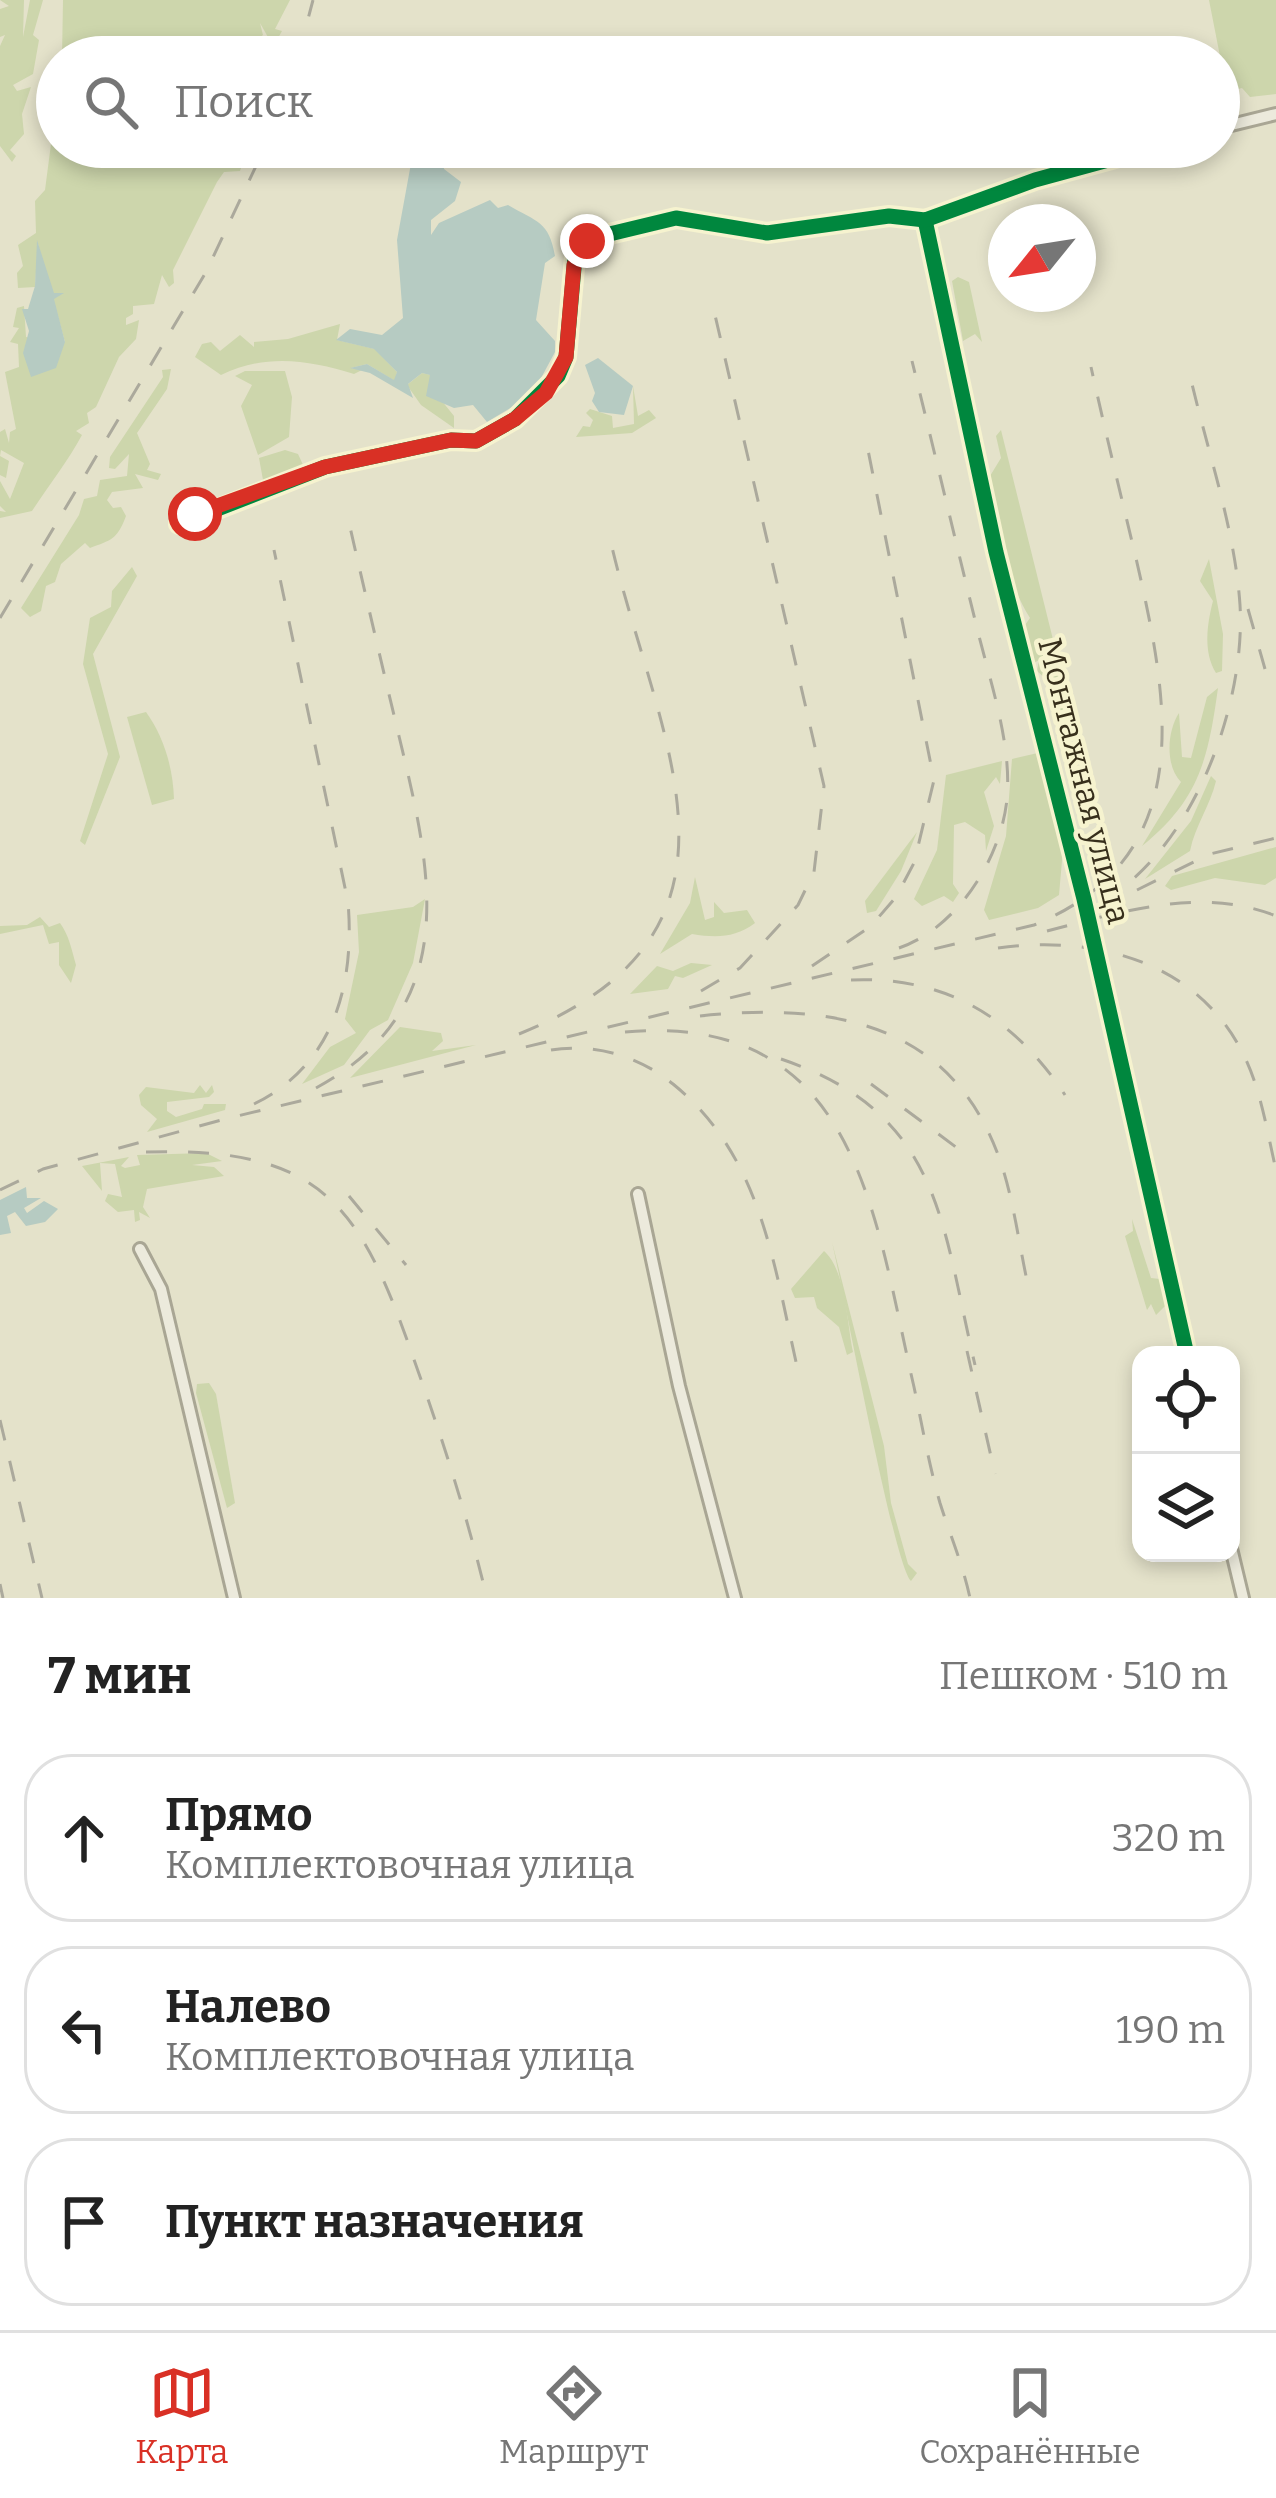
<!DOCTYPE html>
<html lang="ru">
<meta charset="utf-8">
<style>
body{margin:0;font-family:Bitter,serif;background:#f2f2f2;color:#222}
.controls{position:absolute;right:36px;bottom:36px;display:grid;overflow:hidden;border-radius:24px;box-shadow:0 6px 18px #0003}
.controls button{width:108px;height:108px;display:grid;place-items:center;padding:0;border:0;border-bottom:3px solid #e0e0e0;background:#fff;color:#222;font:60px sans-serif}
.compass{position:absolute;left:988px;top:204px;width:108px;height:108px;border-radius:50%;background:#fff;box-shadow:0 6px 18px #0003;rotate:240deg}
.stop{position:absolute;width:36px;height:36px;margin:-27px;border:9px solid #d93025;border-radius:50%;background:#fff}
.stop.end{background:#d93025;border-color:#fff;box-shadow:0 3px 12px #0008}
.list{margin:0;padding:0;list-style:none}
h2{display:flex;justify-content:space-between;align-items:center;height:156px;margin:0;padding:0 48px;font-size:51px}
h2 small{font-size:39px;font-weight:400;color:#767676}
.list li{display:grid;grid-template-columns:78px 1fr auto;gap:36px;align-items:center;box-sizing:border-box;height:168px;margin:0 24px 24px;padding:0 24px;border:3px solid #e0e0e0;border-radius:48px}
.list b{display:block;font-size:45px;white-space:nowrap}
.list p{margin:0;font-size:39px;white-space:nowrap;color:#767676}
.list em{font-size:39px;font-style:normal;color:#767676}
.icon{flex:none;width:66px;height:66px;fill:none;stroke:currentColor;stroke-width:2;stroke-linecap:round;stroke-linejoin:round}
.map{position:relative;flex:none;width:1276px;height:1598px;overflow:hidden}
.search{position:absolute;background:#fff;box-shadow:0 6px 18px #0003;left:36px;right:36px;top:36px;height:132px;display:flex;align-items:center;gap:30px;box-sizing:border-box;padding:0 42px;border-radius:66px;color:#767676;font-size:45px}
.sheet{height:732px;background:#fff}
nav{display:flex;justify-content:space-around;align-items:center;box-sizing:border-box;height:168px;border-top:3px solid #e0e0e0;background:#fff;font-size:33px;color:#767676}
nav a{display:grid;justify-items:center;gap:6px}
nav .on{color:#d93025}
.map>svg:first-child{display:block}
.green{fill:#cdd6ac}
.water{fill:#b6cbc2}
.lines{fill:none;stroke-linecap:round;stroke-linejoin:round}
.minor-casing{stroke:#a9a694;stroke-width:16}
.minor{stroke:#eceadc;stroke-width:10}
.rail{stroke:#aba99c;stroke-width:3;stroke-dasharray:21 21;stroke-linecap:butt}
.cycleway-casing{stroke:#f6f3cf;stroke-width:22}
.cycleway{stroke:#00873e;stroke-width:15}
.route{stroke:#d93025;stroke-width:15}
.labels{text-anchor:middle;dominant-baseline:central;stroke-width:9;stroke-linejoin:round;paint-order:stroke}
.street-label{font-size:33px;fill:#372f1c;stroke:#f6f3cf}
</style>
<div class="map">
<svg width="1276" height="1598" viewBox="0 0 1276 1598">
<rect width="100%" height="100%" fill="#e4e2ca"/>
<g class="green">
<polygon points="0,0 24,0 23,37 30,0 43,0 33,35 39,40 33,74 13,85 17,91 31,87 22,114 24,134 10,150 16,156 12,162 0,146 0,46 5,35 0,37 0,9 9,6"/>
<polygon points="63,0 290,0 275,29 282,31 277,40 269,39 260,23 263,35 242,51 265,41 266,57 62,57"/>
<polygon points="1209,0 1276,0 1276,94 1250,97 1242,88 1227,92"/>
<path d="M57,98V147H248L240,171L224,172L217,182L173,270L174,283L169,287L162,275L154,304L133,306V314L126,318V325L139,320L136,339L119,357L96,407L87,413L89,423L76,431L82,435C68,461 49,485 32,511L0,518V511L6,512L0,506V481L10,499L24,463L1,450L0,456L9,461L6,478L0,475V432L5,429L9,443L10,432L16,429L5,372L19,367L18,344L10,342L19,328L13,327L17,308L24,306L26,337L65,342L38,244L35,287L18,288L17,273L23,266L18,245L36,233L35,201L45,190Z"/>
<polygon points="958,277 969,282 982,342 975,334 963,341 952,281"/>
<path d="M340,324L337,340L375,349L397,372L395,381L367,364L351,368L362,370L354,374C309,360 266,353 221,375L195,357L202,344L211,342L220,351L240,335L254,347V342L288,339Z"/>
<path d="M171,369L167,389L137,433L150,464L147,470L161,474L158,480L135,474L143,488L112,492L107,500L113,508L121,507L126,516C117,540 111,540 90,548L85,543L61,564L55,582L46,586L41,611L30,617L21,608L79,515L84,499L97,496L100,480L127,476L129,454L115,469L109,468L110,457L163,377L162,370Z"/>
<polygon points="245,371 285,371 292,397 289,437 258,455 241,406 252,385 235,376"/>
<polygon points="422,373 431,375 429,385 454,416 454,428 421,405 407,385"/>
<polygon points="633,386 638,416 649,410 656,418 632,433 576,437 583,426 590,427 593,420 586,413 590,409 612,416 613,428 634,424"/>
<path d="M1001,430L1074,724L1070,726L1059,709V691L1037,671L1039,660L1032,664L1025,625L1030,618C1005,580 998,522 990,476L1001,458L996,436Z"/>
<polygon points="285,450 298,454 304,467 263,480 259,458"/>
<path d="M1209,559L1223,634L1222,671L1216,673C1203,652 1207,624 1213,601L1200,581Z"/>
<polygon points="132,567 137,576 93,654 120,757 85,845 80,841 108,754 83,664 90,618 111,607 112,591"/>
<path d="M1218,688C1208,760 1199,800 1142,846L1181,782C1165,766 1167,731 1179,713L1182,757L1191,758L1207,697Z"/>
<path d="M146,712C164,737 173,768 174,799L152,805L127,717Z"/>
<polygon points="1042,752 1063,849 1059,895 1038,908 989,920 984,910 1006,836 1012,759"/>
<polygon points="1002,761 1000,784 996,777 984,792 994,826 986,851 985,835 965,822 954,825 953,884 959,893 953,902 944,896 922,906 914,899 937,850 946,775"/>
<path d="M1211,776L1216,781C1210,806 1195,826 1190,851L1145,879L1191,821Z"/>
<polygon points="917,832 901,871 876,911 867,913 865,901"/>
<polygon points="1276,847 1276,878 1265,885 1215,878 1171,890 1165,886 1172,876"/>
<path d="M695,877L705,920L714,917V902L724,913L747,910L755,923C735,938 716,938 692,934L660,954L690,903Z"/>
<polygon points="425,899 413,963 388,1020 370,1030 344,1065 302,1084 330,1047 356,1033 345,1019 359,952 357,915 413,907"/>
<path d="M40,917L49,927L60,923C69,935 72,951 76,965L71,983L59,965V942L49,944L43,925L0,934V926L27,925Z"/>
<polygon points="691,963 712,965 683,978 675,976 668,989 630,994 657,966 673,971"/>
<polygon points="400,1027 441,1033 443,1041 432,1051 476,1045 350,1078"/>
<polygon points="200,1085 206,1093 212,1085 214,1092 209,1097 167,1102 167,1111 176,1117 202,1109 204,1104 226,1104 225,1110 147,1132 157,1119 141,1105 139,1095 146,1087 194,1093"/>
<polygon points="206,1153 222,1161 192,1165 214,1167 224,1176 147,1189 143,1207 150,1218 139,1212 140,1220 135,1222 134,1210 118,1212 105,1201 108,1194 122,1197 115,1164 100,1163 102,1191 82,1166 129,1157 121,1166 125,1168 140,1165 137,1155"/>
<polygon points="1132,1219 1151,1278 1160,1279 1166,1305 1156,1315 1151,1304 1147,1310 1125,1236 1133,1231"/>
<path d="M832,1242L884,1446L891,1503L908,1564L917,1573L911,1581C894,1566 843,1288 832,1242Z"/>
<path d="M824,1251C846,1270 847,1324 853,1352L847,1355L839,1327L817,1308L814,1297L795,1298L791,1289Z"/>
<polygon points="209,1383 216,1394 235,1503 227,1508 196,1393 197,1384"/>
</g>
<g class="water">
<path d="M414,147H442L444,169L461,182L455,201L431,220V235L439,223L490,200L498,208L508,205C537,222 549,221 555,256L545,263L536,320L555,341V352L532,395L487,422L473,405L454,408L426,396L430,375L422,373L408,384L413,398L370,373L350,368L367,364L394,380L397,372L374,349L336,340L350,329L382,335L403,318L397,240Z"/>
<polygon points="37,240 54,293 64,293 54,299 65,342 56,368 31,377 23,353 29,331 22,309 28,309 35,286"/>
<polygon points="598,358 633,386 624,415 599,412 592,401 595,393 585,365"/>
<polygon points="26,1187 27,1198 41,1198 24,1208 27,1213 44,1201 58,1209 45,1222 26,1226 15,1212 7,1216 11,1233 0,1235 0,1200"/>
</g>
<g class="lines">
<g class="minor-casing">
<g id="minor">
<polyline points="1219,128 1276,114"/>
<polyline points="925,220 996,552 1084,899 1187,1355"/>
<polyline points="179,524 325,467 451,440 476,441 515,419 558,376 566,357 575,257 593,238 676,218 767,233 889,216 925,220 1035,180 1156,147"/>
<polyline points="638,1194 679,1386 735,1598"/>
<polyline points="140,1249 161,1289 234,1598"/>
<polyline points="1231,1548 1243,1598"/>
</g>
</g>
<use href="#minor" class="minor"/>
<g class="rail">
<polyline points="298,57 313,0"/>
<polyline points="1248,609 1265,669"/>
<polyline points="0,618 206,272 265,147"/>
<polyline points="1137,890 1210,854 1276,838"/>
<path d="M1101,902C1192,851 1246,706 1240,605C1235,528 1206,447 1189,371"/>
<path d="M1047,931C1121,912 1201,886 1276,916"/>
<path d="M899,948C957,928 1001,859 1007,799C1012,743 990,682 977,628C955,539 934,450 912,361"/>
<path d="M998,948C1105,933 1216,968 1254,1080C1264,1109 1269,1140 1276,1170"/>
<polyline points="812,966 871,926 896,897 914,863 934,780 867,445"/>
<path d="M851,980C945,976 1014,1017 1065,1095"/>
<polyline points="701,991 740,968 798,905 814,872 824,786 715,315"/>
<path d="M700,1016C825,1003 946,1019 997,1152C1014,1196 1019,1248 1030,1294"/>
<path d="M625,1032C858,1012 874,1215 914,1387C922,1425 929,1465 940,1503C950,1535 963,1565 970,1598"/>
<path d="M519,1034C776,931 657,740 611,543"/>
<path d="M551,1050C595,1043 639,1056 673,1084C763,1157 774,1268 799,1375"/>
<path d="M781,1059C941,1113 941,1221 975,1365"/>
<polyline points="871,1084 972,1159"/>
<path d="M316,1088C466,1007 431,869 398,732C381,661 364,589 348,518"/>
<path d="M254,1104C334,1065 355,984 348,902L274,550"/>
<path d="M146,1152C330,1146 363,1212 418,1371C445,1446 468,1520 487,1598"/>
<path d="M0,1190L43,1169L225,1119L1034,925C1202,856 1168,697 1135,554C1120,492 1105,430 1091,367"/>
<polyline points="349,1196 406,1265"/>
<polyline points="967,1351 995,1474"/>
<polyline points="0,1420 42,1598"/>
<polyline points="0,1584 3,1598"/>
</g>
<g class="cycleway-casing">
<g id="cycleway">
<polyline points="925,220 996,552 1084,899 1187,1355"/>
<polyline points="179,524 325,467 451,440 476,441 515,419 558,376 566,357 575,257 593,238 676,218 767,233 889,216 925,220 1035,180 1156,147"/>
</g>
</g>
<use href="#cycleway" class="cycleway"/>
</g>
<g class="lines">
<polyline class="route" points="195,514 325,467 451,440 476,441 515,419 546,393 566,357 574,265 587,241"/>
</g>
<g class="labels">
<g class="street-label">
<text transform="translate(1084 781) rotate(76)">Монтажная улица</text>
</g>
</g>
</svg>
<div class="controls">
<button><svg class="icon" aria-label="locate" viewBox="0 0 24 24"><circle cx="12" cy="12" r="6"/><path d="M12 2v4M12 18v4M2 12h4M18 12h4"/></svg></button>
<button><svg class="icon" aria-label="layers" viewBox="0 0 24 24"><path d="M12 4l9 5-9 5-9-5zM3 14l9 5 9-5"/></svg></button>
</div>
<svg class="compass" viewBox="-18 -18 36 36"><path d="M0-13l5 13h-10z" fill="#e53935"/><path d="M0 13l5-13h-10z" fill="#767676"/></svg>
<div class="stop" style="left:195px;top:514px"></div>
<div class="stop end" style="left:587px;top:241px"></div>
<div class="search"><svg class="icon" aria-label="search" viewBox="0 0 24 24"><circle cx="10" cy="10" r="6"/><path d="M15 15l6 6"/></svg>Поиск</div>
</div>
<section class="sheet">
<h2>7 мин<small>Пешком · 510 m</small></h2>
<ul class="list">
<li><svg class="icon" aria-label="ahead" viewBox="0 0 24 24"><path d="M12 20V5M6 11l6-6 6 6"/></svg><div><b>Прямо</b><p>Комплектовочная улица</p></div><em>320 m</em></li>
<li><svg class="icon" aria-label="left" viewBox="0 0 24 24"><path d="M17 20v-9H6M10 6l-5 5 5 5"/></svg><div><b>Налево</b><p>Комплектовочная улица</p></div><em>190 m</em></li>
<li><svg class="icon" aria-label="arrive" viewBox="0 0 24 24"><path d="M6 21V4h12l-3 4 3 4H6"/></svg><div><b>Пункт назначения</b></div></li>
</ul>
</section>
<nav>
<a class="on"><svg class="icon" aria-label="map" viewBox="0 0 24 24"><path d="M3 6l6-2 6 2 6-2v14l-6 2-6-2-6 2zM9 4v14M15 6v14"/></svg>Карта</a>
<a><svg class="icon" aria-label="directions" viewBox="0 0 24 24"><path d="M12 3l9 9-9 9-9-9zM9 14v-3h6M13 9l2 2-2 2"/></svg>Маршрут</a>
<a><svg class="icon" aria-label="saved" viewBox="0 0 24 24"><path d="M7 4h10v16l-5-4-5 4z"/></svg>Сохранённые</a>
</nav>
